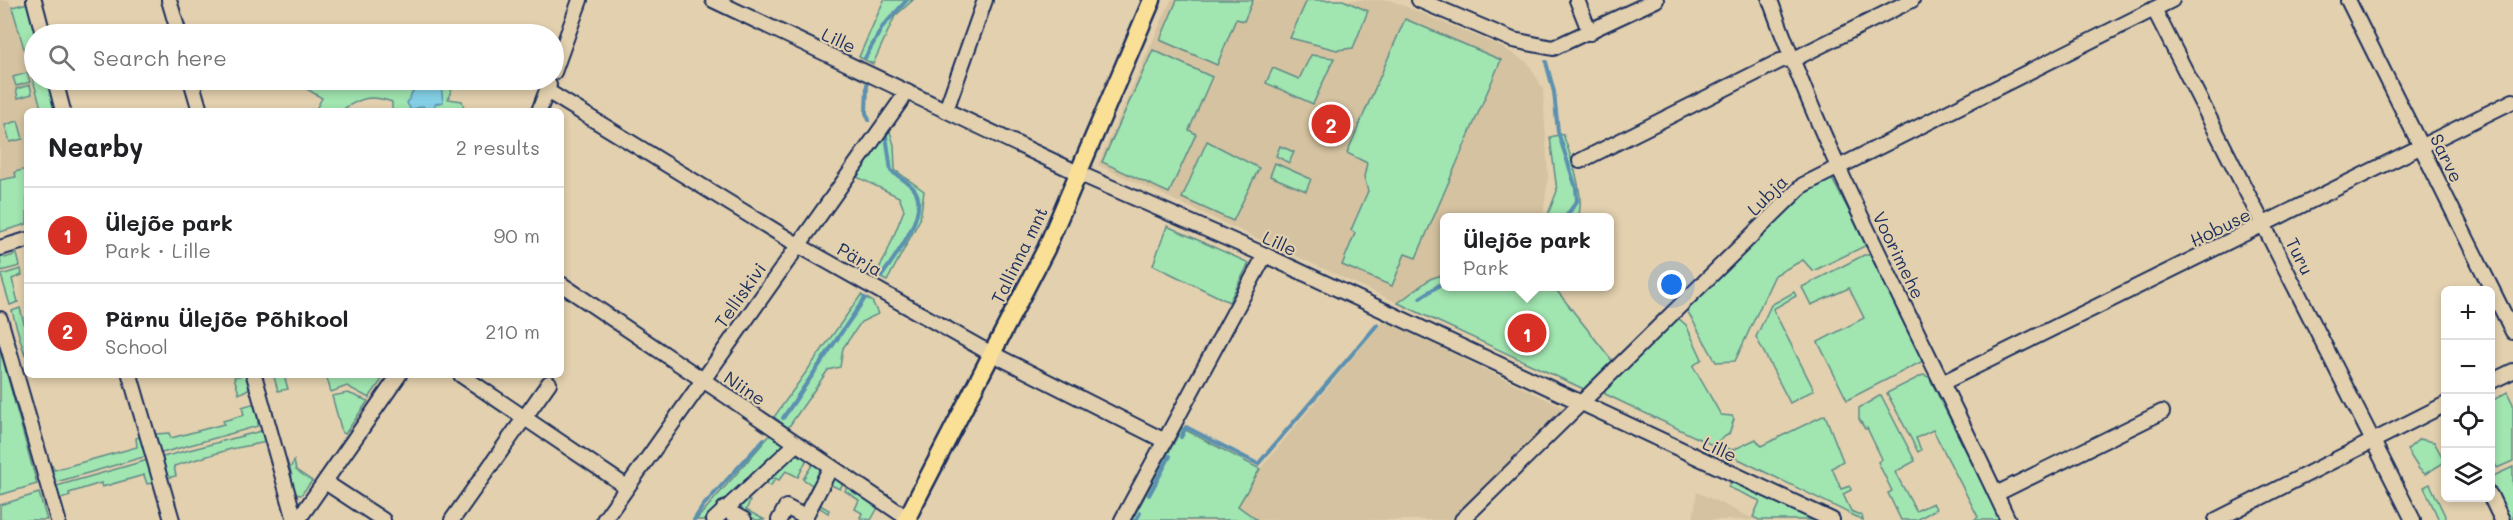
<!DOCTYPE html>
<meta charset="utf-8">
<style>
body{margin:0;font-family:Mali,sans-serif;background:#f2f2f2;color:#202124}
.controls{position:absolute;right:18px;bottom:18px;display:grid;overflow:hidden;border-radius:9px;box-shadow:0 3px 9px #0003}
.controls button{width:54px;height:54px;display:grid;place-items:center;padding:0;border:0;border-bottom:2px solid #e0e0e0;background:#fff;color:#202124;font:30px sans-serif}
.you{position:absolute;left:1672px;top:285px;width:21px;height:21px;margin:-15px;border:4px solid #fff;border-radius:50%;background:#1a73e8;box-shadow:0 0 0 9px #1a73e833}
.badge{display:grid;place-items:center;width:39px;height:39px;border-radius:50%;background:#d93025;color:#fff;font-size:20px;font-weight:700}
.pin{position:absolute;translate:-50% -50%;border:3px solid #fff;box-shadow:0 2px 6px #0006}
.popup{position:absolute;left:1440px;top:213px;width:174px;height:78px;box-sizing:border-box;display:grid;place-content:center;border-radius:9px;background:#fff;filter:drop-shadow(0 2px 4px #0005);font-size:20px;white-space:nowrap;color:#757577}
.popup b{font-size:22px;color:#202124}
.popup::after{content:'';position:absolute;left:50%;top:100%;margin-left:-12px;border:12px solid transparent;border-top-color:#fff}
.list{margin:0;padding:0;list-style:none}
h2{display:flex;justify-content:space-between;align-items:center;height:78px;margin:0;padding:0 24px;font-size:26px}
h2 small{font-size:20px;font-weight:400;color:#757577}
.list li{display:grid;grid-template-columns:39px 1fr auto;gap:18px;align-items:center;box-sizing:border-box;height:96px;padding:0 24px;border-top:2px solid #e0e0e0}
.list b{display:block;font-size:22px;white-space:nowrap}
.list p{margin:0;font-size:20px;white-space:nowrap;color:#757577}
.list em{font-size:20px;font-style:normal;color:#757577}
.icon{flex:none;width:33px;height:33px;fill:none;stroke:currentColor;stroke-width:2;stroke-linecap:round;stroke-linejoin:round}
.map{position:relative;flex:none;width:2513px;height:520px;overflow:hidden}
.search{position:absolute;background:#fff;box-shadow:0 3px 9px #0003;left:24px;top:24px;width:540px;height:66px;display:flex;align-items:center;gap:15px;box-sizing:border-box;padding:0 21px;border-radius:33px;color:#757577;font-size:22px}
.panel{position:absolute;background:#fff;box-shadow:0 3px 9px #0003;left:24px;top:108px;width:540px;height:270px;border-radius:9px}
.map>svg:first-child{display:block}
.built{fill:#d4c2a0}
.green{fill:#a1e5b0;stroke:#5e8a87;stroke-width:1.5}
.water{fill:#85d0e6;stroke:#5b90b0;stroke-width:1.5}
.lines{fill:none;stroke-linecap:round;stroke-linejoin:round}
.stream{stroke:#5b90b0;stroke-width:4}
.minor-casing{stroke:#1b2f5e;stroke-width:18}
.major-casing{stroke:#1b2f5e;stroke-width:21}
.minor{stroke:#e2d0ae;stroke-width:14}
.major{stroke:#fadf96;stroke-width:16}
.labels{text-anchor:middle;dominant-baseline:central;stroke-width:4.5;stroke-linejoin:round;paint-order:stroke}
.street-label{font-size:18px;fill:#1b2f5e;stroke:#e2d0ae}
</style>
<div class="map">
<svg width="2513" height="520" viewBox="0 0 2513 520">
<rect width="100%" height="100%" fill="#e2d0ae"/>
<filter id="ink" filterUnits="userSpaceOnUse"><feTurbulence type="fractalNoise" baseFrequency=".0167" numOctaves="2"/><feDisplacementMap in="SourceGraphic" scale="12" xChannelSelector="R" yChannelSelector="G"/><feConvolveMatrix kernelMatrix="1 2 1 2 8 2 1 2 1" color-interpolation-filters="sRGB"/></filter>
<g filter="url(#ink)">
<g class="built">
<polygon points="0,0 9,0 41,111 27,111 27,179 0,186"/>
<polygon points="1171,0 1390,0 1502,47 1528,63 1543,89 1548,176 1543,217 1444,218 1444,274 1430,279 1398,303 1098,165"/>
<polygon points="1384,320 1564,408 1451,520 1257,520 1238,506 1260,469"/>
<polygon points="1697,492 1703,495 1756,520 1693,520"/>
</g>
<g class="green">
<polygon points="884,0 913,0 895,16 873,64 859,57"/>
<polygon points="1177,0 1253,0 1244,21 1236,19 1217,65 1160,40"/>
<polygon points="1307,0 1343,0 1368,11 1353,48 1337,50 1290,38"/>
<polygon points="32,2 40,34 34,34 34,80 52,80 61,111 42,111 12,7"/>
<polygon points="1405,19 1501,60 1416,258 1405,254 1392,286 1342,265 1355,233 1351,230 1368,191 1364,177 1367,163 1347,153"/>
<polygon points="1153,50 1212,77 1189,130 1196,134 1169,193 1102,162"/>
<polygon points="1311,55 1334,58 1313,104 1266,83 1273,68 1299,79"/>
<polygon points="27,73 30,82 16,86 13,77"/>
<path d="M309,80H455L448,99L462,101L465,111H392V102C372,95 363,97 345,108L346,111H315L322,98L295,82Z"/>
<polygon points="30,85 32,94 18,98 16,89"/>
<polygon points="18,121 23,139 10,142 5,125"/>
<polygon points="889,128 894,145 895,170 924,191 920,219 887,281 875,275 885,258 904,210 899,197 857,177"/>
<path d="M1563,134C1570,155 1586,196 1578,217H1547L1557,191L1550,137Z"/>
<polygon points="1207,141 1259,168 1233,221 1182,198"/>
<polygon points="1280,146 1294,152 1289,163 1276,156"/>
<polygon points="1275,163 1311,179 1306,191 1270,176"/>
<polygon points="27,169 27,224 0,232 0,180 16,177 15,172"/>
<polygon points="1826,178 1832,179 1867,245 1813,271 1803,260 1775,275 1735,361 1716,362 1688,312 1688,305 1803,191"/>
<polygon points="1167,226 1249,263 1229,302 1153,265"/>
<polygon points="0,252 5,258 17,254 20,266 1,271"/>
<polygon points="1864,255 1870,255 1923,361 1847,400 1818,342 1864,318 1849,288 1811,305 1802,287"/>
<polygon points="21,269 22,275 12,279 18,302 10,305 1,275"/>
<polygon points="1444,274 1444,286 1554,287 1614,363 1586,390 1398,303 1430,279"/>
<polygon points="1794,292 1796,296 1773,309 1814,390 1790,403 1756,337 1771,305"/>
<polygon points="861,295 872,301 878,314 861,322 843,348 840,367 828,370 788,428 774,417"/>
<polygon points="20,308 27,334 25,356 12,311"/>
<polygon points="1678,318 1686,325 1702,359 1693,366 1721,415 1732,416 1734,419 1729,434 1712,445 1605,394 1605,390"/>
<polygon points="0,349 37,484 0,495"/>
<polygon points="244,375 248,377 250,388 239,394 234,377"/>
<polygon points="284,375 288,389 278,391 274,377"/>
<polygon points="326,375 358,375 363,378 366,375 383,378 369,398 347,386 331,392"/>
<polygon points="1923,375 1929,377 2000,520 1974,520 1978,517 1933,430 1916,438 1921,450 1918,452 1887,393"/>
<polygon points="2507,392 2513,404 2513,461 2497,468 2491,455 2491,398 2492,401"/>
<polygon points="348,393 368,401 345,434 342,432 332,396"/>
<polygon points="1881,395 1915,461 1895,472 1916,511 1933,503 1936,509 1917,520 1901,520 1888,493 1892,491 1878,462 1882,459 1867,428 1865,429 1859,419 1859,408"/>
<polygon points="252,404 257,409 258,426 158,454 156,434 169,433 171,438 224,424 223,421 244,415 242,407"/>
<polygon points="1825,415 1843,461 1832,468 1841,489 1850,486 1851,490 1843,494 1851,511 1862,516 1863,520 1720,450 1723,447 1733,450 1756,439 1761,446"/>
<polygon points="1182,428 1260,469 1238,506 1257,520 1132,520"/>
<polygon points="261,431 267,442 231,449 174,466 176,476 166,478 159,458"/>
<polygon points="771,434 788,446 709,520 696,520"/>
<polygon points="139,437 143,440 147,456 53,483 49,467 52,465 54,470 137,447 136,438"/>
<polygon points="2419,439 2434,442 2445,462 2425,474 2419,469 2407,450"/>
<polygon points="798,452 807,459 798,477 786,471 779,480 775,478 771,486 761,482 753,495 748,493"/>
<polygon points="148,460 154,479 152,483 147,484 144,475 102,487 101,483 69,493 70,496 57,500 53,487"/>
<polygon points="294,461 296,470 312,481 301,495 294,494 287,477 292,476 290,468"/>
<polygon points="814,462 823,468 801,508 791,502 801,507 812,485 803,479"/>
<polygon points="2513,467 2513,520 2508,520 2491,483 2491,477"/>
<polygon points="834,474 844,480 840,489 831,485 820,505 829,510 828,513 816,505"/>
<polygon points="1730,483 1737,483 1816,520 1759,520 1753,517 1760,501 1728,487"/>
<polygon points="848,484 880,504 871,520 860,518 862,513 855,509 859,500 845,491"/>
<polygon points="2430,484 2447,520 2439,520 2424,487"/>
<polygon points="39,493 47,520 0,520 0,505"/>
<polygon points="745,498 750,501 746,510 765,520 756,520 744,513 741,506"/>
</g>
<polygon class="water" points="414,80 448,80 441,85 443,102 435,104 433,111 426,111 423,106 411,110 407,103 414,89"/>
<g class="lines">
<g class="stream">
<polyline points="865,58 883,26 907,0"/>
<polyline points="1546,62 1554,92 1558,132 1576,188 1577,201 1565,218"/>
<polyline points="867,84 866,113 869,120"/>
<path d="M881,277C894,258 931,211 914,189C908,182 898,176 891,171L886,135"/>
<polyline points="1420,298 1444,282"/>
<polyline points="783,418 865,298"/>
<polyline points="1181,437 1186,427 1258,464 1377,325"/>
<polyline points="1149,495 1170,456"/>
<polyline points="694,520 703,506 764,439"/>
<polyline points="1136,520 1140,513"/>
</g>
<g class="minor-casing">
<g id="minor">
<polyline points="34,0 43,34"/>
<polyline points="169,0 179,34"/>
<polyline points="713,0 1078,173 1265,255 1832,520"/>
<polyline points="1419,0 1513,40 1553,48 1656,0"/>
<polyline points="1577,0 1590,33"/>
<path d="M1770,0C1834,180 1928,347 2008,520"/>
<polyline points="2348,0 2513,332"/>
<polyline points="2154,9 2413,520"/>
<polyline points="554,72 580,0"/>
<polyline points="55,80 63,111"/>
<polyline points="191,80 200,111"/>
<polyline points="547,91 798,245 981,348 1165,441"/>
<polyline points="946,110 985,0"/>
<polyline points="539,111 549,85"/>
<polyline points="1580,161 1780,61 1798,57 1912,0"/>
<polyline points="0,248 27,240"/>
<polyline points="561,284 910,520"/>
<polyline points="0,319 58,520"/>
<polyline points="130,375 172,520"/>
<polyline points="254,375 295,520"/>
<polyline points="461,375 627,487"/>
<polyline points="2490,382 2513,371"/>
<polyline points="1942,383 2513,101"/>
<polyline points="325,482 383,520"/>
<polyline points="1996,494 2162,412"/>
<polyline points="2490,495 2502,520"/>
<polyline points="724,509 744,520"/>
<polyline points="298,520 399,375"/>
<polyline points="452,520 549,383"/>
<polyline points="604,520 907,92"/>
<polyline points="714,520 796,444"/>
<polyline points="779,520 786,507 805,517 831,467"/>
<polyline points="1122,520 1265,255"/>
<polyline points="1462,520 1803,185 2172,0"/>
<polyline points="2216,520 2446,404"/>
</g>
</g>
<g class="major-casing">
<polyline id="major" points="906,520 1046,249 1152,0"/>
</g>
<use href="#minor" class="minor"/>
<use href="#major" class="major"/>
</g>
</g>
<g class="labels">
<g class="street-label">
<text transform="translate(839 40) rotate(25)">Lille</text>
<text transform="translate(2447 158) rotate(64)">Sarve</text>
<text transform="translate(1767 195) rotate(-45)">Lubja</text>
<text transform="translate(2220 227) rotate(-26)">Hobuse</text>
<text transform="translate(1280 243) rotate(25)">Lille</text>
<text transform="translate(1019 255) rotate(-64)">Tallinna mnt</text>
<text transform="translate(1899 255) rotate(64)">Voorimehe</text>
<text transform="translate(2300 256) rotate(63)">Turu</text>
<text transform="translate(860 259) rotate(30)">Pärja</text>
<text transform="translate(740 295) rotate(-55)">Telliskivi</text>
<text transform="translate(745 388) rotate(34)">Niine</text>
<text transform="translate(1720 449) rotate(25)">Lille</text>
</g>
</g>
</svg>
<div class="controls">
<button>+</button>
<button>−</button>
<button><svg class="icon" aria-label="locate" viewBox="0 0 24 24"><circle cx="12" cy="12" r="6"/><path d="M12 2v4M12 18v4M2 12h4M18 12h4"/></svg></button>
<button><svg class="icon" aria-label="layers" viewBox="0 0 24 24"><path d="M12 4l9 5-9 5-9-5zM3 14l9 5 9-5"/></svg></button>
</div>
<div class="you"></div>
<div class="pin badge" style="left:1527px;top:333px">1</div>
<div class="popup"><b>Ülejõe park</b>Park</div>
<div class="pin badge" style="left:1331px;top:124px">2</div>
<div class="search"><svg class="icon" aria-label="search" viewBox="0 0 24 24"><circle cx="10" cy="10" r="6"/><path d="M15 15l6 6"/></svg>Search here</div>
<section class="panel">
<h2>Nearby<small>2 results</small></h2>
<ul class="list">
<li><span class="badge">1</span><div><b>Ülejõe park</b><p>Park · Lille</p></div><em>90 m</em></li>
<li><span class="badge">2</span><div><b>Pärnu Ülejõe Põhikool</b><p>School</p></div><em>210 m</em></li>
</ul>
</section>
</div>
